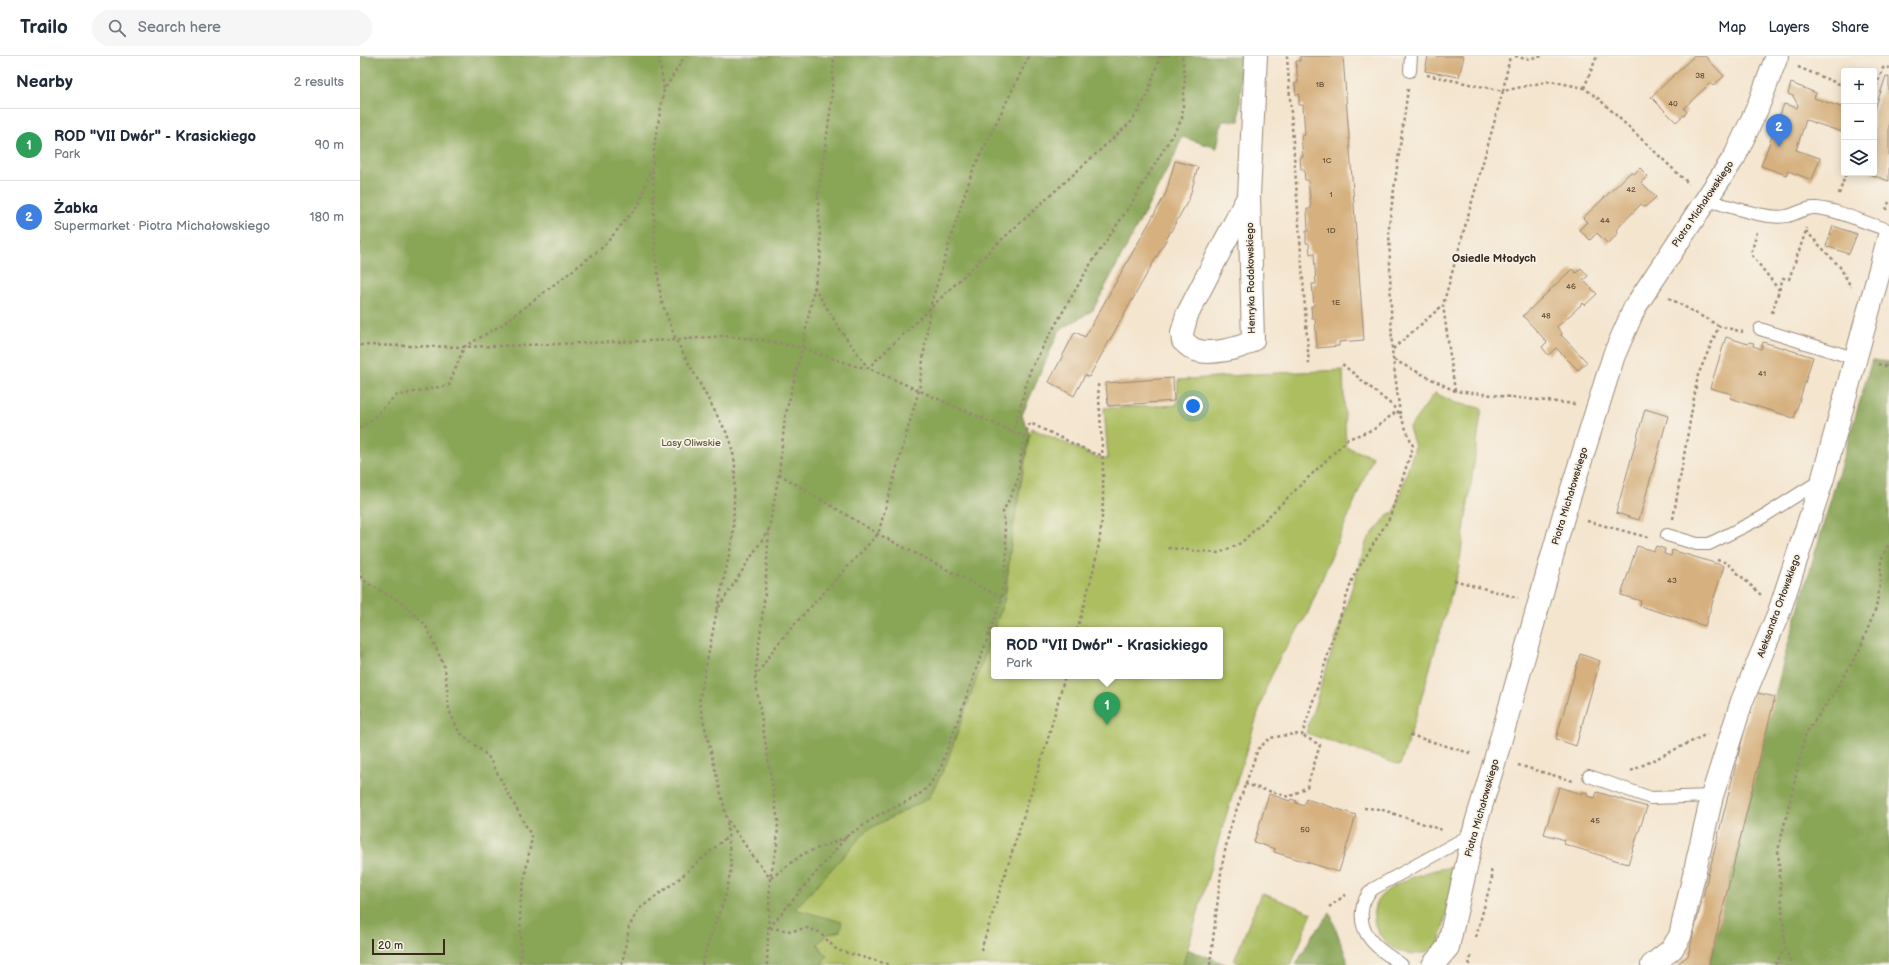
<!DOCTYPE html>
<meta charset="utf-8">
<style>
body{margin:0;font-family:"Balsamiq Sans",sans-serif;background:#f6f6f7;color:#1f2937}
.controls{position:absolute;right:12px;top:12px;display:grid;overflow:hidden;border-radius:4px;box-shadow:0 2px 10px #0003}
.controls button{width:36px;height:36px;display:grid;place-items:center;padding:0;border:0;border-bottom:1px solid #e0e1e3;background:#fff;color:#1f2937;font:20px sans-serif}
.scale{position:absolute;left:12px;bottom:10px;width:73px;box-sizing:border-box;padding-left:4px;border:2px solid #3b2a1e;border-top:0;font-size:11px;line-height:14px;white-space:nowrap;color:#3b2a1e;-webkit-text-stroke:3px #f7f3e8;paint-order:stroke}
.you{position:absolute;left:833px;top:350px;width:14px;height:14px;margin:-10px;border:3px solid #fff;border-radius:50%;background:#1a73e8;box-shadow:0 0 0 6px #1a73e833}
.badge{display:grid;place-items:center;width:26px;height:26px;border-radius:50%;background:#b5179e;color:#fff;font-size:13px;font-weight:700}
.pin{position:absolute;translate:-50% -33px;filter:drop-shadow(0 1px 2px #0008)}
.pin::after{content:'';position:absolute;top:21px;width:14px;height:12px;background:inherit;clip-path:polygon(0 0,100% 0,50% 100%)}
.popup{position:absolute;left:631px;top:571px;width:232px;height:52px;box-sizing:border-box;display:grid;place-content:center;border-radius:4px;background:#fff;filter:drop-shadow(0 1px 3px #0005);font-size:13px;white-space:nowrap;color:#747a83}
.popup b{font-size:15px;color:#1f2937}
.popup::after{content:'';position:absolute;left:50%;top:100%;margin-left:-8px;border:8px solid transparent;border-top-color:#fff}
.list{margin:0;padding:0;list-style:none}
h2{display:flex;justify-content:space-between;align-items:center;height:52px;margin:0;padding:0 16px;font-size:17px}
h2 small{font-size:13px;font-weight:400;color:#747a83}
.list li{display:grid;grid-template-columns:26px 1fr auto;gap:12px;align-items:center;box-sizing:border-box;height:72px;padding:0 16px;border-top:1px solid #e0e1e3}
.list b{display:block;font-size:15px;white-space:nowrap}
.list p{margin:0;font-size:13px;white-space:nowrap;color:#747a83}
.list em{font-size:13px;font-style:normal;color:#747a83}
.icon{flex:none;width:22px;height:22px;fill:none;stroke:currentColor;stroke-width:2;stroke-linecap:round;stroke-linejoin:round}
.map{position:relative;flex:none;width:1529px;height:909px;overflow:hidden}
header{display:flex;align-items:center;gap:24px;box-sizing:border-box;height:56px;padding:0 20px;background:#fff;border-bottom:1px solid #e0e1e3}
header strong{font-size:19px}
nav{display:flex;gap:22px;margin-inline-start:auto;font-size:14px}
.search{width:280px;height:36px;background:#f6f6f7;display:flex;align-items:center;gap:10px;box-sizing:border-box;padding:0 14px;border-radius:22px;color:#747a83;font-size:15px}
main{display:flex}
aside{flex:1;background:#fff}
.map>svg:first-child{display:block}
.green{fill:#acbe61;stroke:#747440;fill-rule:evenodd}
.forest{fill:#89a557;stroke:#62683a}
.building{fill:#d6b07e}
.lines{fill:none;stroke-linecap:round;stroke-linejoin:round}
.service-casing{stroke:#988876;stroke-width:14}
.minor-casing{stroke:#988876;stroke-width:24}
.path{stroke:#988876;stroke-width:2.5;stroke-dasharray:3 3;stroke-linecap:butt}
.service{stroke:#fff;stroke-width:12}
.minor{stroke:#fff;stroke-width:22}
.labels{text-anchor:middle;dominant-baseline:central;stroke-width:3.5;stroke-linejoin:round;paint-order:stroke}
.number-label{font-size:8px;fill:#624c36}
.street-label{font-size:10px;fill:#3b2a1e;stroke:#f7f3e8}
.park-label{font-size:10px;fill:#5d5632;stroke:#f7f3e8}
.neighbourhood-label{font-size:11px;font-weight:bold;fill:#3b2a1e;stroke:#f7f3e8}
</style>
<header>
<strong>Trailo</strong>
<div class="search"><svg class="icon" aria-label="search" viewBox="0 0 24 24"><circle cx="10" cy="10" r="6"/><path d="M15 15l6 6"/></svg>Search here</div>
<nav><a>Map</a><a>Layers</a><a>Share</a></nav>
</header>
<main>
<aside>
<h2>Nearby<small>2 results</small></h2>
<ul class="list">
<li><span class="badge" style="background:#2e9e5b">1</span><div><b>ROD &quot;VII Dwór&quot; - Krasickiego</b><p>Park</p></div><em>90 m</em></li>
<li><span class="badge" style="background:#3f7fe0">2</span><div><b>Żabka</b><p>Supermarket · Piotra Michałowskiego</p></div><em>180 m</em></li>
</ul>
</aside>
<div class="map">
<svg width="1529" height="909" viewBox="0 0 1529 909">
<rect width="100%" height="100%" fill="#f7f3e8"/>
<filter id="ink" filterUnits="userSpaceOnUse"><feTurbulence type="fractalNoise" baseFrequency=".025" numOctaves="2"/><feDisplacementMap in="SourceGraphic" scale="8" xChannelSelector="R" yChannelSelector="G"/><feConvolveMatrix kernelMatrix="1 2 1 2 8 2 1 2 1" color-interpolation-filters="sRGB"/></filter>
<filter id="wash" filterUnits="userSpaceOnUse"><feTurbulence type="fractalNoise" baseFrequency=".012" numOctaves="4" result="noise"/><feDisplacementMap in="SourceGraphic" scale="16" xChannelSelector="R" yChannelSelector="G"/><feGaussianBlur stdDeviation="0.9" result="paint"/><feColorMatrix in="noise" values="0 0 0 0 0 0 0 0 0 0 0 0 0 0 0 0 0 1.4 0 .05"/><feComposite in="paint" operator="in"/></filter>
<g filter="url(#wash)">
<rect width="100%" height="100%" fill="#f4e5cf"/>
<g class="green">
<path d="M983,314L986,391L1013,401L947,559L920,601L906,632L857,789L823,909H461L467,900L457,888L468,878L480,875L435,853L507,774L569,742L645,542L652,478L671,372L737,401L748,403L744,352L817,349L818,324L896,318ZM634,574H860V620H634Z"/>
<polygon points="1075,337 1096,347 1122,352 1099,510 1056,661 1040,709 946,677 1007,484 1030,457 1034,457 1055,391 1049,372"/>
<path d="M1092,811L1097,813L1079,888C1075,890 1070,895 1066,896C1038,906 1007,878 1015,850C1021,828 1072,813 1092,811Z"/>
<polygon points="901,837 952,857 931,909 885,909 874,905"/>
</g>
<g class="forest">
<polygon points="0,0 883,0 879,65 862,65 857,92 822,81 814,101 733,254 699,275 662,359 669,377 652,478 645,542 587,706 569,742 507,774 435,853 482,866 480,875 468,878 457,888 467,900 461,909 0,909"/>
<polygon points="1512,304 1529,306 1529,909 1349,909 1426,595"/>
<polygon points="970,857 987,903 987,909 936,909 950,883"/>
<polygon points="827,893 868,909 823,909"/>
</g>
<g id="blocks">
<g class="building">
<polygon points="940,0 983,0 1004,284 979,286 979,290 957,292 955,262 952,262 951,250 954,250 952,228 956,228 954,197 950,198 949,187 946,187 946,175 948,175 947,153 951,153 948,124 945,124 944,113 941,113 940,101 943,101 941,80 945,79 943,49 939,49 939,38 936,39 935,27 938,27 936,5 940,5"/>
<polygon points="1068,0 1104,0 1099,21 1065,15"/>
<polygon points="1334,0 1345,0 1364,20 1353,30 1350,27 1324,52 1327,56 1316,66 1291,41"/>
<polygon points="1526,20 1529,21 1529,125 1506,117 1514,117 1514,56"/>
<polygon points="1431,27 1456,37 1454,42 1484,52 1484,69 1482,76 1446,64 1436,94 1460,102 1452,124 1428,115 1426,119 1401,110 1424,48 1437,52 1438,49 1433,40 1428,38"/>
<polygon points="815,105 838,111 829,143 729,321 725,319 714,340 689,326 715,276 725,281 806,137"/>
<polygon points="1280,112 1288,120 1281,126 1296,141 1285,151 1281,148 1256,174 1258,177 1248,188 1237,177 1230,184 1219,174 1227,166 1223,162 1271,116 1274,118"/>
<polygon points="1473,170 1497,178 1489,198 1466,190"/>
<polygon points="1221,212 1228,220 1223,224 1237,238 1225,249 1223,247 1197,271 1202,277 1201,279 1227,306 1218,314 1196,292 1188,299 1182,291 1187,286 1163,260 1212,213 1216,217"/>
<polygon points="1366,281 1388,288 1389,286 1394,287 1393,290 1401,293 1403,286 1453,301 1434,362 1370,342 1372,338 1350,332"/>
<polygon points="813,322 814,345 748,350 746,327"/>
<polygon points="1285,353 1308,360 1279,464 1256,457"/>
<polygon points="1277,490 1294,495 1296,490 1305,493 1304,498 1311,500 1312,494 1364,510 1345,570 1280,550 1281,545 1261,539"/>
<polygon points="1220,598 1240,605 1216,690 1196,683"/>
<polygon points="1394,636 1415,641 1349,909 1316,909 1328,900"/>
<polygon points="1199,731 1221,738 1222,736 1228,737 1227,740 1235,742 1237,736 1287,751 1268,808 1204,788 1205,784 1184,778"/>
<polygon points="909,738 930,745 931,743 937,745 936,747 944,750 946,743 996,759 979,816 914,796 915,793 894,786"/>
</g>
</g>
</g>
<g filter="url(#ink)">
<use href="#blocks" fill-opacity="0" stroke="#988876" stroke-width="1"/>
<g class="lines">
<g class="service-casing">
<g id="service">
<polyline points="1050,15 1051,0"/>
<path d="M1346,144C1367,149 1407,164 1427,160C1437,158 1445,151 1456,152C1481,154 1505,168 1529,174"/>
<polyline points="1400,273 1497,303"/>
<polyline points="1307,479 1337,488 1349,488 1401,462 1461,424"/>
<polyline points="1229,720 1291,742 1352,740"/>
<path d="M1042,909C1031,901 1018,894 1010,883C998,868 999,845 1013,833L1105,782L1111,772"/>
</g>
</g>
<g class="minor-casing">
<g id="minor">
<path d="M889,139L827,259L822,277L823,285C827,288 831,293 836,294C849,299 882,293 893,284L889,139L896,0"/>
<polyline points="1073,909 1088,891 1116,767 1135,704 1204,458 1254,299 1275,251 1375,100 1397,53 1417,0"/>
<polyline points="1292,909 1312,893 1320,880 1352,740 1382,645 1419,556 1463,422 1529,180"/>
</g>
</g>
<g class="path">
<polyline points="299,0 304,34"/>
<polyline points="927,0 949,309"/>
<polyline points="1155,0 1165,3 1184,0"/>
<polyline points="1438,11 1484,30"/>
<polyline points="1067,19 1143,35 1150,0"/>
<polyline points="1224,32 1237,0"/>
<polyline points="1514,36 1523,12 1524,11 1529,12"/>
<polyline points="293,114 295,195 301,244 316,284 370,383 375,407 373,481 357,554"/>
<polyline points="1479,138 1486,117"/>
<polyline points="1526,154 1529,146"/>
<polyline points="1446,175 1480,211 1491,231"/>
<polyline points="1397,176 1391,198 1419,234"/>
<polyline points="454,231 481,275 508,312 638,187 771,66 787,40 800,0"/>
<polyline points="1309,242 1359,270"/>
<polyline points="1412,257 1423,222 1429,223 1447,172"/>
<polyline points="0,289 104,291 316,284 364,280 404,284 442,292 495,310 508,312 653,376"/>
<polyline points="1033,293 1083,249"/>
<polyline points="1034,304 1095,335 1215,348"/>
<polyline points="1518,308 1529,311"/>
<polyline points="1095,335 1083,249 1143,35 1190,25 1224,32 1239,43 1329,128"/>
<polyline points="1040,358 1032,294 1029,169 1048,33"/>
<polyline points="0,373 13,363 35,340 89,329 104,291 143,268 243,191 279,148 292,111 295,85 304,34 325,0"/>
<polyline points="664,381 670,367 735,398 742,399"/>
<polyline points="419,418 518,478 642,542"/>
<polyline points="1313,463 1338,319 1359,270 1383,276"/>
<polyline points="1227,465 1290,482"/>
<polyline points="409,473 357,554 339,646 367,763 392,799 410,822"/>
<polyline points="808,492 859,497 881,487 988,383 1014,373 1037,355"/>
<polyline points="1357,504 1367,507 1401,539"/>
<polyline points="0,520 7,527 41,546 65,568 85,612 89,654 99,676 128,700 172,781 160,846 161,900 159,909"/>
<polyline points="1094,524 1158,542"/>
<path d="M717,574C726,540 737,507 741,472C746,425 741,376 738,328"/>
<polyline points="395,622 413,594 432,571 518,478 559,334 570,251 601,149 613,114 669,0"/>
<polyline points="1050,679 1113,698"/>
<polyline points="1158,709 1213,725"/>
<polyline points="1271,715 1347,678"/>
<polyline points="885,728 929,741 947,731 960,689 942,679"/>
<polyline points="1004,752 1020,753 1082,774"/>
<polyline points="411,822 443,798 487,781"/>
<polyline points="969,851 988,837"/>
<polyline points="409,872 487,780 517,760 556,741 568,731 581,711 642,542 647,496 643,456 657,426 664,381 653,376 670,315 685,287 728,212 771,148 822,63 825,22 822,0"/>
<polyline points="410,872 431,875 447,872 459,876 477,894 531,909"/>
<polyline points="1116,881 1132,822 1131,813"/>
<polyline points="1425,892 1432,909"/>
<polyline points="621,894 687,686 705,620"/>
<polyline points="262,909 269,871 279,853 320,822 368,780"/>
<polyline points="342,909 350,880 365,842 371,813 367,764"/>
<polyline points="407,909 410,822 417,790 418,765 395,622 405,537 409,473 419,418 425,361 442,292 461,199 458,141 471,50 474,0"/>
<polyline points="850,909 862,809 870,772 898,693 910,682 934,678 942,679 993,521 1030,461 1053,390 1040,359 1033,350 982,308"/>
<polyline points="1109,909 1111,900"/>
<polyline points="1415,909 1425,892 1418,795 1446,677 1474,637 1499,595 1516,552 1520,529 1521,504 1529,488"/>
</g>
<use href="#service" class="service"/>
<use href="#minor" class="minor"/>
</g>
</g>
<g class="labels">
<g class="number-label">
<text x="1340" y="19">38</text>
<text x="960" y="28">1B</text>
<text x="1313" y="47">40</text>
<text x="967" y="104">1C</text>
<text x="1271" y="133">42</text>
<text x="971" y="138">1</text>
<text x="1245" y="164">44</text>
<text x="971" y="174">1D</text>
<text x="1211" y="230">46</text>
<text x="976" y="246">1E</text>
<text x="1186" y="259">48</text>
<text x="1402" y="317">41</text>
<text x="1312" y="524">43</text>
<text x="1235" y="764">45</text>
<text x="945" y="773">50</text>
</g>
<g class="street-label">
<text transform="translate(1343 148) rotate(-56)">Piotra Michałowskiego</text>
<text transform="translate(891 222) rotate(-91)">Henryka Rodakowskiego</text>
<text transform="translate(1210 440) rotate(-73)">Piotra Michałowskiego</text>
<text transform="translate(1419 550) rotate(-70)">Aleksandra Orłowskiego</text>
<text transform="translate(1122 752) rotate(-74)">Piotra Michałowskiego</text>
</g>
<g class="park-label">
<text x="331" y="387">Lasy Oliwskie</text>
</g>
<g class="neighbourhood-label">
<text x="1134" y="202">Osiedle Młodych</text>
</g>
</g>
</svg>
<div class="controls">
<button>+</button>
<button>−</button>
<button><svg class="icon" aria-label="layers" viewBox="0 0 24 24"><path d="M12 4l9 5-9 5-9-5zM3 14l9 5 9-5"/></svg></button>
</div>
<div class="scale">20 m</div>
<div class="you"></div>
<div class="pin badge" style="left:747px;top:669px;background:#2e9e5b">1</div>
<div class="popup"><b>ROD &quot;VII Dwór&quot; - Krasickiego</b>Park</div>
<div class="pin badge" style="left:1419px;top:91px;background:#3f7fe0">2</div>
</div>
</main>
